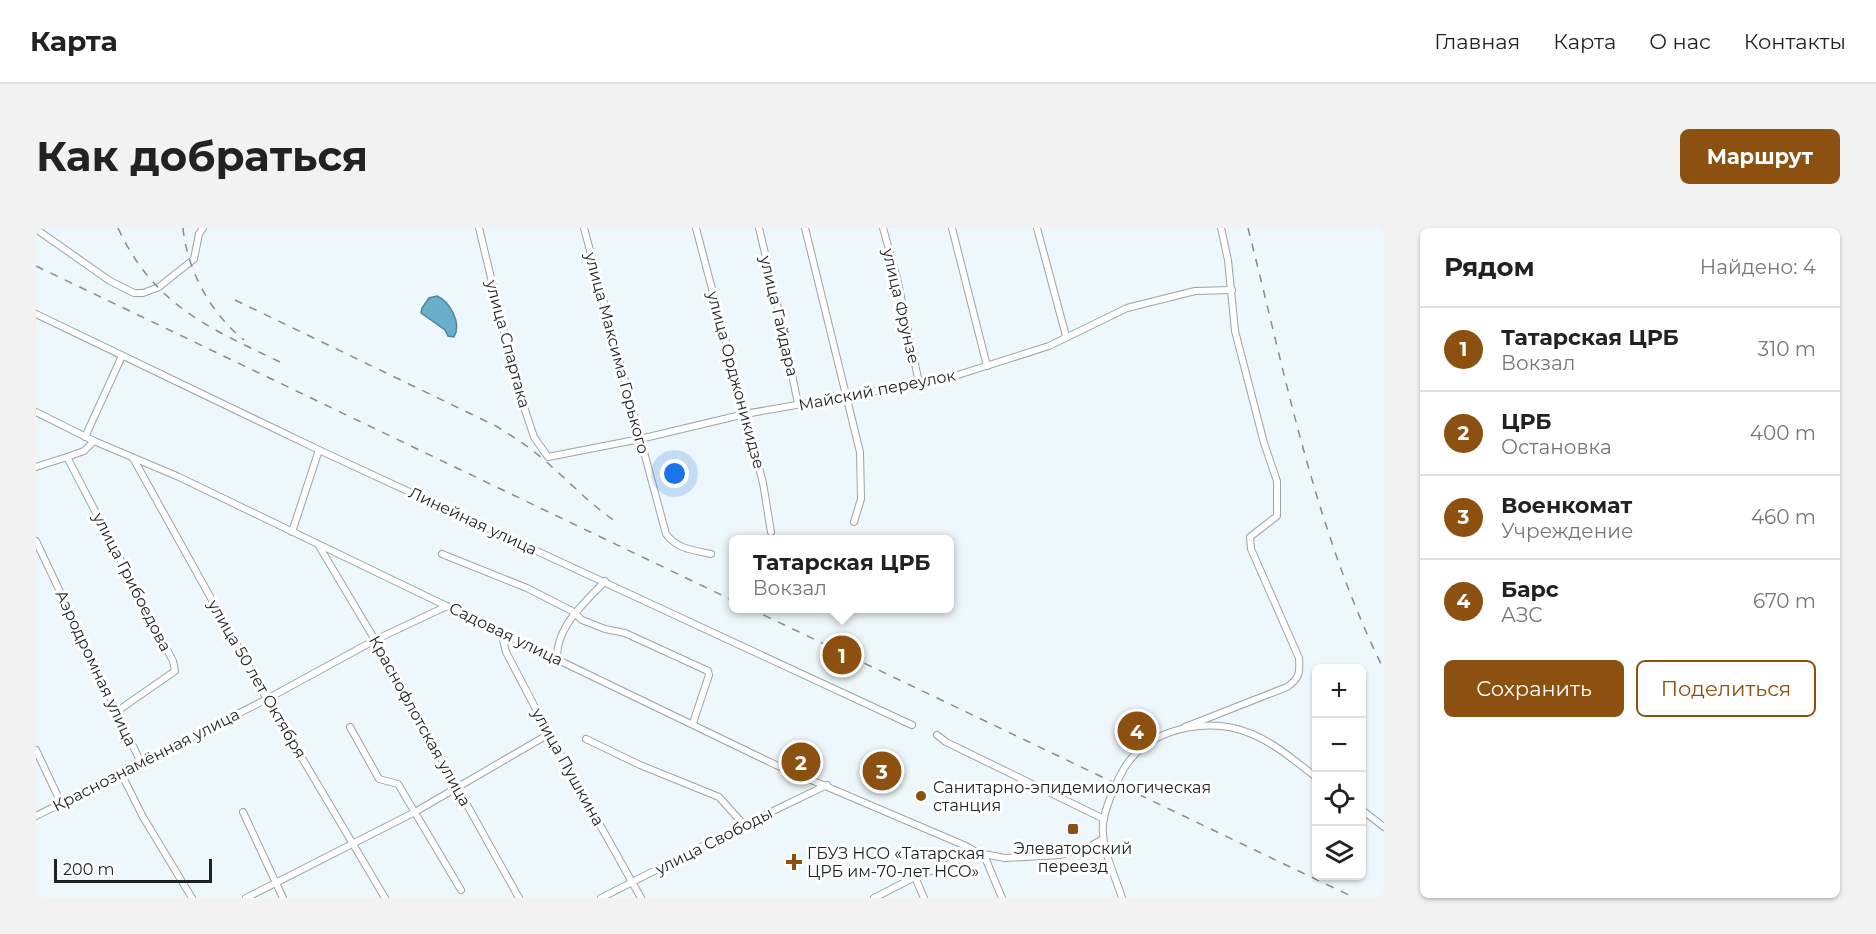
<!DOCTYPE html>
<html lang="ru">
<meta charset="utf-8">
<style>
body{margin:0;font-family:Montserrat,sans-serif;background:#f2f2f2;color:#222}
.controls{position:absolute;right:18px;bottom:18px;display:grid;overflow:hidden;border-radius:9px;box-shadow:0 2px 4px #0004}
.controls button{width:54px;height:54px;display:grid;place-items:center;padding:0;border:0;border-bottom:2px solid #e0e0e0;background:#fff;color:#222;font:30px sans-serif}
.scale{position:absolute;left:18px;bottom:15px;width:158px;box-sizing:border-box;padding-left:6px;border:3px solid #202324;border-top:0;font-size:16px;line-height:21px;white-space:nowrap;color:#202324;-webkit-text-stroke:4px #fff;paint-order:stroke}
.you{position:absolute;left:639px;top:246px;width:21px;height:21px;margin:-15px;border:4px solid #fff;border-radius:50%;background:#1a73e8;box-shadow:0 0 0 9px #1a73e833}
.badge{display:grid;place-items:center;width:39px;height:39px;border-radius:50%;background:#8c5010;color:#fff;font-size:20px;font-weight:700}
.pin{position:absolute;translate:-50% -50%;border:3px solid #fff;box-shadow:0 2px 6px #0006}
.popup{position:absolute;left:693px;top:307px;width:225px;height:78px;box-sizing:border-box;display:grid;place-content:center;border-radius:9px;background:#fff;filter:drop-shadow(0 2px 4px #0005);font-size:20px;white-space:nowrap;color:#767676}
.popup b{font-size:22px;color:#222}
.popup::after{content:'';position:absolute;left:50%;top:100%;margin-left:-12px;border:12px solid transparent;border-top-color:#fff}
.list{margin:0;padding:0;list-style:none}
h2{display:flex;justify-content:space-between;align-items:center;height:78px;margin:0;padding:0 24px;font-size:26px}
h2 small{font-size:20px;font-weight:400;color:#767676}
.list li{display:grid;grid-template-columns:39px 1fr auto;gap:18px;align-items:center;box-sizing:border-box;height:84px;padding:0 24px;border-top:2px solid #e0e0e0}
.list b{display:block;font-size:22px;white-space:nowrap}
.list p{margin:0;font-size:20px;white-space:nowrap;color:#767676}
.list em{font-size:20px;font-style:normal;color:#767676}
.actions{display:flex;gap:12px;padding:18px 24px}
.actions a{flex:1;padding:14px 0;border:2px solid #8c5010;border-radius:9px;text-align:center;font-size:21px;color:#8c5010}
.actions .main{background:#8c5010;color:#fff}
.icon{flex:none;width:33px;height:33px;fill:none;stroke:currentColor;stroke-width:2;stroke-linecap:round;stroke-linejoin:round}
.map{position:relative;flex:none;width:1348px;height:670px;overflow:hidden;border-radius:9px}
header{display:flex;align-items:center;gap:36px;box-sizing:border-box;height:84px;padding:0 30px;background:#fff;border-bottom:2px solid #e0e0e0}
header strong{font-size:28px}
nav{display:flex;gap:33px;margin-inline-start:auto;font-size:21px}
.intro{display:flex;align-items:center;justify-content:space-between;box-sizing:border-box;height:144px;padding:0 36px}
h1{margin:0;font-size:42px}
.button{padding:15px 27px;border-radius:9px;background:#8c5010;color:#fff;font-size:21px;font-weight:700}
main{display:flex;gap:36px;padding:0 36px}
aside{flex:1;background:#fff;border-radius:9px;box-shadow:0 2px 4px #0004}
.map>svg:first-child{display:block}
.water{fill:#68afcc;stroke:#52859a;stroke-width:1.5}
.lines{fill:none;stroke-linecap:round;stroke-linejoin:round}
.minor-casing{stroke:#9ba4a7;stroke-width:8}
.minor{stroke:#fff;stroke-width:6}
.rail{stroke:#868c8f;stroke-width:1.5;stroke-dasharray:8 8;stroke-linecap:butt}
.poi-dot{fill:#8c5010;stroke:#fff;stroke-width:2}
.labels{text-anchor:middle;dominant-baseline:central;stroke-width:6;stroke-linejoin:round;paint-order:stroke}
.street-label{font-size:16px;fill:#202324;stroke:#fff}
.poi-label{font-size:16px;fill:#202324;stroke:#fff;text-anchor:start}
</style>
<header>
<strong>Карта</strong>
<nav><a>Главная</a><a>Карта</a><a>О нас</a><a>Контакты</a></nav>
</header>
<div class="intro"><h1>Как добраться</h1><a class="button">Маршрут</a></div>
<main>
<div class="map">
<svg width="1348" height="670" viewBox="0 0 1348 670">
<rect width="100%" height="100%" fill="#eef7fb"/>
<path class="water" d="M401,68C414,74 426,95 418,109L412,108L409,102L385,85L386,80L393,70Z"/>
<g class="lines">
<g class="minor-casing">
<g id="minor">
<polyline points="443,0 481,158 498,209 512,229 604,211 709,186 909,151 1013,118 1091,80 1159,63 1196,62"/>
<path d="M548,0L630,306C641,321 657,322 675,326"/>
<polyline points="660,0 727,255 735,304"/>
<polyline points="723,0 746,97 762,176"/>
<polyline points="769,0 824,224 825,271 818,294"/>
<polyline points="847,0 861,50 883,155"/>
<polyline points="916,0 951,138"/>
<polyline points="1001,0 1030,108"/>
<polyline points="0,1 74,53 98,65 107,65 123,59 158,31 163,6 167,0"/>
<polyline points="0,86 283,222 876,497"/>
<polyline points="0,184 58,213 143,249 740,537 930,618 942,625"/>
<polyline points="49,209 86,128"/>
<polyline points="58,213 48,223 31,229 137,433 139,443 80,484"/>
<polyline points="97,230 231,471 349,670"/>
<polyline points="0,239 31,229"/>
<polyline points="256,304 283,222"/>
<polyline points="0,313 105,535"/>
<polyline points="283,318 339,412 483,670"/>
<polyline points="406,326 491,360 536,383 546,392 569,401 589,405 672,443 673,447 657,495"/>
<polyline points="465,404 470,424 513,506 605,670"/>
<path d="M521,431C520,398 548,376 569,353"/>
<polyline points="314,499 343,551 362,556 425,662"/>
<path d="M1149,499L1251,459C1264,450 1264,444 1263,430L1215,321L1214,309L1241,288V253L1228,215L1199,103L1192,32L1185,0"/>
<polyline points="901,507 910,514 1068,591"/>
<polyline points="550,511 604,537 683,569 708,597"/>
<polyline points="0,522 25,575"/>
<polyline points="85,545 107,589 156,670"/>
<polyline points="1326,582 1348,599"/>
<polyline points="207,584 247,670"/>
<polyline points="0,588 231,471 339,412 411,378"/>
<polyline points="948,627 966,670"/>
<polyline points="879,649 888,670"/>
<polyline points="210,670 379,584 513,506"/>
<polyline points="565,670 714,594 791,557"/>
<polyline points="838,670 879,649 942,625 969,630 1024,627 1051,620 1067,611"/>
<path d="M1086,670C1079,646 1062,616 1068,590C1071,575 1084,544 1094,532C1121,498 1177,489 1216,506C1240,516 1260,534 1280,549"/>
</g>
</g>
<use href="#minor" class="minor"/>
<g class="rail">
<path d="M82,0C118,77 171,99 244,134"/>
<path d="M147,0C151,42 175,86 208,112"/>
<path d="M1212,0C1250,149 1279,303 1348,442"/>
<polyline points="0,38 698,373"/>
<path d="M199,72L460,198C476,208 492,218 507,231C532,252 554,277 582,295"/>
<polyline points="713,380 1319,670"/>
</g>
</g>
<g class="poi-dot">
<circle cx="885" cy="568" r="6"/>
<rect x="1031" y="595" width="12" height="12" rx="3"/>
<path d="M755 625h6v6h6v6h-6v6h-6v-6h-6v-6h6z"/>
</g>
<g class="labels">
<g class="street-label">
<text transform="translate(865 78) rotate(77)">улица Фрунзе</text>
<text transform="translate(743 88) rotate(77)">улица Гайдара</text>
<text transform="translate(472 116) rotate(75)">улица Спартака</text>
<text transform="translate(581 125) rotate(75)">улица Максима Горького</text>
<text transform="translate(700 152) rotate(75)">улица Орджоникидзе</text>
<text transform="translate(841 162) rotate(-11)">Майский переулок</text>
<text transform="translate(437 293) rotate(25)">Линейная улица</text>
<text transform="translate(96 354) rotate(63)">улица Грибоедова</text>
<text transform="translate(470 406) rotate(26)">Садовая улица</text>
<text transform="translate(60 440) rotate(65)">Аэродромная улица</text>
<text transform="translate(221 451) rotate(60)">улица 50 лет Октября</text>
<text transform="translate(384 493) rotate(61)">Краснофлотская улица</text>
<text transform="translate(110 532) rotate(-27)">Краснознамённая улица</text>
<text transform="translate(532 539) rotate(61)">улица Пушкина</text>
<text transform="translate(678 613) rotate(-27)">улица Свободы</text>
</g>
<g class="poi-label">
<text x="897" y="559">Санитарно-эпидемиологическая<tspan x="897" dy="18">станция</tspan></text>
<text x="1037" y="620" text-anchor="middle">Элеваторский<tspan x="1037" dy="18">переезд</tspan></text>
<text x="771" y="625">ГБУЗ НСО «Татарская<tspan x="771" dy="18">ЦРБ им-70-лет НСО»</tspan></text>
</g>
</g>
</svg>
<div class="controls">
<button>+</button>
<button>−</button>
<button><svg class="icon" aria-label="locate" viewBox="0 0 24 24"><circle cx="12" cy="12" r="6"/><path d="M12 2v4M12 18v4M2 12h4M18 12h4"/></svg></button>
<button><svg class="icon" aria-label="layers" viewBox="0 0 24 24"><path d="M12 4l9 5-9 5-9-5zM3 14l9 5 9-5"/></svg></button>
</div>
<div class="scale">200 m</div>
<div class="you"></div>
<div class="pin badge" style="left:806px;top:427px">1</div>
<div class="popup"><b>Татарская ЦРБ</b>Вокзал</div>
<div class="pin badge" style="left:765px;top:534px">2</div>
<div class="pin badge" style="left:846px;top:543px">3</div>
<div class="pin badge" style="left:1101px;top:503px">4</div>
</div>
<aside>
<h2>Рядом<small>Найдено: 4</small></h2>
<ul class="list">
<li><span class="badge">1</span><div><b>Татарская ЦРБ</b><p>Вокзал</p></div><em>310 m</em></li>
<li><span class="badge">2</span><div><b>ЦРБ</b><p>Остановка</p></div><em>400 m</em></li>
<li><span class="badge">3</span><div><b>Военкомат</b><p>Учреждение</p></div><em>460 m</em></li>
<li><span class="badge">4</span><div><b>Барс</b><p>АЗС</p></div><em>670 m</em></li>
</ul>
<div class="actions"><a class="main">Сохранить</a><a>Поделиться</a></div>
</aside>
</main>
